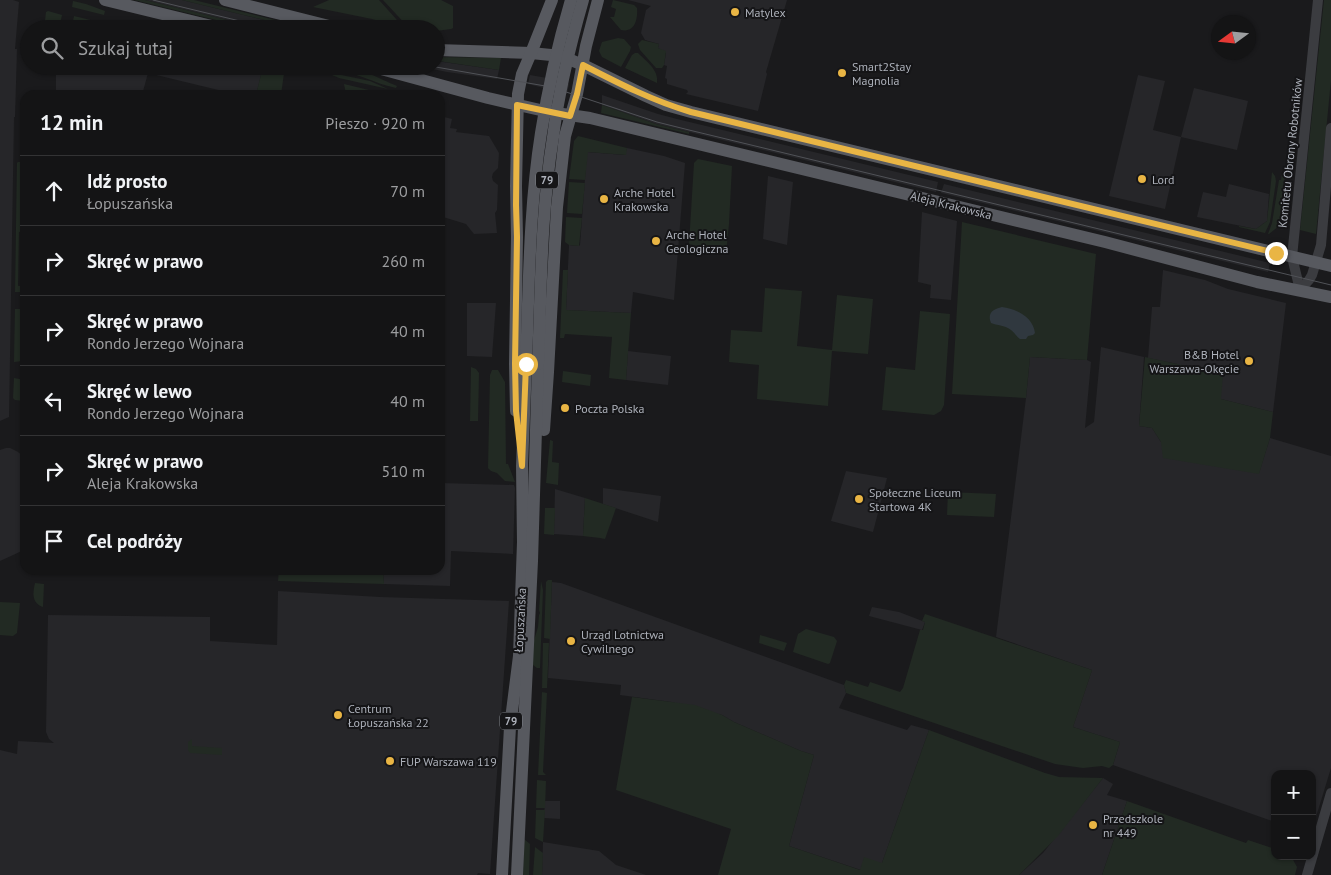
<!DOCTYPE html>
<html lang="pl">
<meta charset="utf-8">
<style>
body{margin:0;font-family:"PT Sans",sans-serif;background:#212122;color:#f1f3f6}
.controls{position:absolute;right:15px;bottom:15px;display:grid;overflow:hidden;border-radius:10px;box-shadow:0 1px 4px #0004}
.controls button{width:45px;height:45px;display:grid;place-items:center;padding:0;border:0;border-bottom:1px solid #333334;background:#141415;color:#f1f3f6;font:25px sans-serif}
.compass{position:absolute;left:1211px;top:15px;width:45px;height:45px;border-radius:50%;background:#141415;box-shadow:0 1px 4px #0004;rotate:255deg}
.stop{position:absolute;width:15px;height:15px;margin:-11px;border:4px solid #e9b544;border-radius:50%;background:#fff}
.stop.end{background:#e9b544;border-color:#fff;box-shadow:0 1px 5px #0008}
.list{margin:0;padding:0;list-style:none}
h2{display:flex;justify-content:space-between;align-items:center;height:65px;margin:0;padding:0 20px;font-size:21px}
h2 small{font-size:16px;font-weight:400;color:#9d9ea0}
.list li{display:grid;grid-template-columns:32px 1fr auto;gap:15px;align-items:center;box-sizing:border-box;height:70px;padding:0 20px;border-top:1px solid #333334}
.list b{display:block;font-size:19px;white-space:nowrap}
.list p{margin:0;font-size:16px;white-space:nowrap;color:#9d9ea0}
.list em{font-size:16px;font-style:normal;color:#9d9ea0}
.icon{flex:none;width:28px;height:28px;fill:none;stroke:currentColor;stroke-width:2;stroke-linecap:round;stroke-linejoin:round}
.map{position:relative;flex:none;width:1331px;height:875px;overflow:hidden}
.search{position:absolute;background:#141415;box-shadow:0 1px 4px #0004;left:20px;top:20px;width:425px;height:55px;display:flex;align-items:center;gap:12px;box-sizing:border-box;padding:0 18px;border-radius:28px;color:#9d9ea0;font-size:19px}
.panel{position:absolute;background:#141415;box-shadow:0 1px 4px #0004;left:20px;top:90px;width:425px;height:485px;border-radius:15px}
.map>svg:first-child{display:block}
.built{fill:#262629}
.green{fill:#222a23}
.water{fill:#30383f}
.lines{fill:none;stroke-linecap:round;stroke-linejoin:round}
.minor{stroke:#3b3c40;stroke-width:10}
.major{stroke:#57595f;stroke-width:12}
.tram{stroke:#505257;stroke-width:1}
.major-bridge{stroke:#57595f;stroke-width:12}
.route{stroke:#e9b544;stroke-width:6}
.poi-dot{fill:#e9b544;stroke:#151517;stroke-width:2}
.labels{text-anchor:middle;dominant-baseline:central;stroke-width:4;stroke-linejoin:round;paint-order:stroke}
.shield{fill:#151517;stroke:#7f8289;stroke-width:1}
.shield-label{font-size:11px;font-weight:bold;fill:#adb1ba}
.poi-label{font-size:12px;fill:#adb1ba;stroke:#151517;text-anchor:start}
.street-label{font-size:12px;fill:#adb1ba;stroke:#151517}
</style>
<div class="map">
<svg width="1331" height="875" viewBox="0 0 1331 875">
<rect width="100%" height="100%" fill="#1a1a1c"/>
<g class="built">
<polygon points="0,0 13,0 19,2 15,49 17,49 15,117 14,117 9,417 0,421"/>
<polygon points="145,0 182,0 302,29 264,29"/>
<polygon points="628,0 787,0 766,72 767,74 758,111 686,94 688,92 687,90 667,84 667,79 665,78 667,66 664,65 666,53 658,48 659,44 645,40 641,33 646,10 651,6"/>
<polygon points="436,61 499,70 497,79 447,72 418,66 436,66"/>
<polygon points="56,66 237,66 261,75 256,95 239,95 148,73 142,95 56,95"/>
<polygon points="530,75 553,79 569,84 567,94 528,84"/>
<polygon points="1138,75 1165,81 1153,130 1181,137 1194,88 1248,101 1237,150 1181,137 1165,209 1109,196"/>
<polygon points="602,95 658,114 677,119 938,182 936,192 656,124 602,105"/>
<polygon points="440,116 452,119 450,128 457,129 456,132 489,136 499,153 498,168 493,173 492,177 493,181 498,185 497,210 495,213 497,233 474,234 466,224 440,216"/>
<polygon points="627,148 664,156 685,163 674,300 633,292 631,313 566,310 569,245 579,246 580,245 587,152 625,155"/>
<polygon points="768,176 793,182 787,245 763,239"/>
<polygon points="944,184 1270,263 1268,272 941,193"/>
<polygon points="1229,184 1269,194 1267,221 1256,229 1197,217 1203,192 1226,197"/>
<polygon points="922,212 957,221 951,300 930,298 931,285 918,282"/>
<polygon points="1163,270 1205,280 1228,289 1286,303 1273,412 1221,399 1177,364 1148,358 1152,307 1160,307"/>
<polygon points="467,303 496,303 492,357 467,356"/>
<polygon points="1101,347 1144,357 1139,426 1152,428 1161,442 1259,473 1270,438 1331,456 1331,768 1312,830 1312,774 1275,774 1275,822 1113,765 1120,742 1073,727 1092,670 996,637 1026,398 1030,357 1087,360 1091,362 1085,428 1094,422"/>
<polygon points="628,351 671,356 668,385 626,380"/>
<polygon points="6,448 10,448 18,452 25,458 24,550 0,561 0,450"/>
<polygon points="846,471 887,478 873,532 831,521"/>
<polygon points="440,483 514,485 515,488 513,554 451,551 450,586 384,584 383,570 440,570"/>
<polygon points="603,488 661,496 658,522 603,504"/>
<polygon points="555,489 585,498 583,536 554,534"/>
<polygon points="552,582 561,583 844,685 846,693 839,708 907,730 911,725 929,730 882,863 861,870 789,846 814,755 801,751 734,722 722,715 671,702 620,695 621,685 548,678"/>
<polygon points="278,591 380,597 509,601 490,874 478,873 477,875 0,875 0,750 17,754 18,741 54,743 49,739 46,732 48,615 210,617 210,641 277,645"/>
<polygon points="872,607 899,612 925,622 922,630 869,616"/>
<polygon points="1103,778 1113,784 1107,795 1127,801 1102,875 1019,875 1043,853"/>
<polygon points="545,801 560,801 560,819 544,818"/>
<polygon points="543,842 599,851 616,865 646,875 542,875"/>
</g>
<g class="green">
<polygon points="134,0 145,0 264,29 253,29"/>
<polygon points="182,0 194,0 311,29 302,29"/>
<polygon points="329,0 379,0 405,29 372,19 313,7"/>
<polygon points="383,0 441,0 453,6 453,28 451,29 436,31 436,29 410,29"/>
<path d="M613,0L634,5L637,8C638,19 635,33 621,30L610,17H614L616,9L611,7Z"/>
<polygon points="1324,0 1331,0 1331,80 1316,234 1300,230"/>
<polygon points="73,1 86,4 105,11 104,15 72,7"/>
<polygon points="48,11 62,15 59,29 44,29 46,12"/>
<polygon points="74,16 115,26 115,29 105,29 73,21"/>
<polygon points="618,38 624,39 631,47 630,51 621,67 602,57 599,51 602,42"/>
<polygon points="642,40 659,44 658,48 666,51 664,65 662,68 656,68 640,50 638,44"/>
<path d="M635,53H638C647,62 659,70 657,83L625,68L632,55Z"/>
<polygon points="436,57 501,58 499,70 438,61 436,61"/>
<polygon points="263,66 285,66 281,95 256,95"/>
<path d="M339,66C357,66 380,79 397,86L396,88C375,84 355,71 334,71Z"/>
<polygon points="332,73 370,81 388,89 339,78 332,75"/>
<polygon points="344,84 390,95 346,94"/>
<polygon points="602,105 656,124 689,132 689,134 601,113"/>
<polygon points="578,136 627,148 626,155 588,152 585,180 569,179 574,141"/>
<polygon points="698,159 732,166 729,224 726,253 689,244 694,163"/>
<polygon points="18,162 25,162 25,231 19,232 18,286 25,286 25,288 21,292 15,292 17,163"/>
<polygon points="1272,172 1275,176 1276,181 1270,222 1265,233 1239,227 1239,226 1256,229 1267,221"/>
<polygon points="1282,173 1285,174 1280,225 1269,234 1268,234 1272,223 1279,180 1281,180"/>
<polygon points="569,182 585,183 582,214 567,213"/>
<polygon points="566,217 582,218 579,246 569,245 565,242"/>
<polygon points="962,222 1096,254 1087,360 1030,357 1026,398 952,394"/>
<polygon points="563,270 568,270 566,310 631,313 626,380 609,378 612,337 565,334 564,338 560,338"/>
<polygon points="765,288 802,291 797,346 832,350 837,295 873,299 868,354 832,351 828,406 757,399 759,365 729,362 731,330 762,332"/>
<polygon points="15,309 21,309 25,312 23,361 14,362"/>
<polygon points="920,311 950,314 944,405 941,411 934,415 882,410 886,367 915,370"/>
<polygon points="1145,357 1223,374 1221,399 1273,412 1270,438 1259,474 1163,458 1161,442 1152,428 1139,426"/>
<polygon points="471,367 476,369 479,373 478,421 470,421"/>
<polygon points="492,370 498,370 505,382 506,464 508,464 515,482 505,481 497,473 491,471 488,468 490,375"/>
<polygon points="563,371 591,375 590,386 562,382"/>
<polygon points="14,378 25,380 23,401 15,400 13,398"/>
<polygon points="550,440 553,441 552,462 559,463 558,485 546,483"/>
<polygon points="948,492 996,494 994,517 947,515"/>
<polygon points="585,498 616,508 605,539 600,538 583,536"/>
<polygon points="545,508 555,508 554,535 544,534"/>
<polygon points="279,570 383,570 384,584 278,581"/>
<polygon points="548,580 552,580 550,639 544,638 546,582"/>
<polygon points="541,581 543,590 540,668 537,668 533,665 533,644 538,627 539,615 540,613 539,610"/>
<path d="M35,583L44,584L43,607C31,603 33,592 35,583Z"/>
<polygon points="0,602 20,603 17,633 13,636 0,635"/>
<polygon points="925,614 1092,670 1073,727 1120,742 1113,765 1109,768 1102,766 1083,768 1055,764 846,693 844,685 846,680 868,687 870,682 900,692 903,688 920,630 923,630 925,622 922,621"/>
<polygon points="806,629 834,637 837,641 830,663 828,664 793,652 798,634"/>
<polygon points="760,635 787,643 784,651 759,643"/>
<polygon points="543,643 549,643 547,688 542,688"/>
<polygon points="542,692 547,693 543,772 546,775 538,775"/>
<polygon points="632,697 695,705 722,715 734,722 801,751 814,755 789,846 860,870 864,857 882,863 929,730 1045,773 1059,777 1103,778 1058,836 1019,875 718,875 731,829 616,790"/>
<polygon points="192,739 192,746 222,748 222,755 190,753 188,750 188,742"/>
<polygon points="537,780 546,781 545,808 536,808"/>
<polygon points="1127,801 1246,843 1248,840 1275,849 1275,856 1291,856 1297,867 1295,875 1102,875"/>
<polygon points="536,810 545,810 543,842 535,838"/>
<polygon points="524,839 530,844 529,875 523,875"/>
<polygon points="535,847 543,853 542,875 533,875"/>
</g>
<path class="water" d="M1002,307C1017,309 1033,317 1035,333L1033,335L1028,336L1026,339H1020C1016,336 1014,332 1011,330C1007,326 996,325 991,323C987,313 993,309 1002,307Z"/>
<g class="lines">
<g class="minor">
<polyline points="1300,290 1292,257 1318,0"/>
<polyline points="1300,290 1309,280 1312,275 1321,245 1331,128"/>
<polyline points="1307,875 1331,793"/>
</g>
<g class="major">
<polyline points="105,0 224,29"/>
<polyline points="225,0 341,29"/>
<polyline points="436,50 531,53 561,56 583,65 646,96 666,105 691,112 1331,266"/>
<polyline points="370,66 488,98 549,112 590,118 1105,242 1257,282 1331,297"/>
<polyline points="516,411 515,364 517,237 516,186 518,94 522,74 531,53 552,0"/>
<polyline points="544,430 548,372 557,207 565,136 577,94 586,46 598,0"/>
<polyline points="502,875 510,727 519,656 523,542 522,466 526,364"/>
<polyline points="517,875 532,561 538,364"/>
</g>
<g class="tram">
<polyline points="153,0 273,29"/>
<polyline points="267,22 296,29"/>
<polyline points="430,66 551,87 657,122 689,130 1331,285"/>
</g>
<g class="major-bridge">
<path d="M526,364C529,287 529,209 541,133C548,88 558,44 571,0"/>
<path d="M538,364C541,288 541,212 553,137C559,90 570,45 583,0"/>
</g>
</g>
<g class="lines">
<path class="route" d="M526,364L522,466L516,411L515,364L517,237L516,205L517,105L570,116L577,94L583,65C618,83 653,101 691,112L1276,253"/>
</g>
<g class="poi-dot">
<circle cx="735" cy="12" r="5"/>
<circle cx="842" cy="73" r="5"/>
<circle cx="1142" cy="179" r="5"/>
<circle cx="604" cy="199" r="5"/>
<circle cx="656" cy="241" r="5"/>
<circle cx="1249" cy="361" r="5"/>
<circle cx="565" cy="408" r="5"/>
<circle cx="859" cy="499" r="5"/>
<circle cx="571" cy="641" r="5"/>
<circle cx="338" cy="715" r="5"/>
<circle cx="390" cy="761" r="5"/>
<circle cx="1093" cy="825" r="5"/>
</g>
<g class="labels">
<g class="shield">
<rect x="536" y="171.5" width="22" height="17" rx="4"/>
<rect x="500" y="712.5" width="22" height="17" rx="4"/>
</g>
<g class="shield-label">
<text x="547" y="180">79</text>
<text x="511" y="721">79</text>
</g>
<g class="poi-label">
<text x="745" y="12">Matylex</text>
<text x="852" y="66">Smart2Stay<tspan x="852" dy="14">Magnolia</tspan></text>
<text x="1152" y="179">Lord</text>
<text x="614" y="192">Arche Hotel<tspan x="614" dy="14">Krakowska</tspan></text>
<text x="666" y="234">Arche Hotel<tspan x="666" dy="14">Geologiczna</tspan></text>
<text x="1239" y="354" text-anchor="end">B&amp;B Hotel<tspan x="1239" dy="14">Warszawa-Okęcie</tspan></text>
<text x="575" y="408">Poczta Polska</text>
<text x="869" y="492">Społeczne Liceum<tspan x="869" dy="14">Startowa 4K</tspan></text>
<text x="581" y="634">Urząd Lotnictwa<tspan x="581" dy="14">Cywilnego</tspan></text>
<text x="348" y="708">Centrum<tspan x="348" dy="14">Łopuszańska 22</tspan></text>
<text x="400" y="761">FUP Warszawa 119</text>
<text x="1103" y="818">Przedszkole<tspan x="1103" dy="14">nr 449</tspan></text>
</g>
<g class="street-label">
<text transform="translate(1290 153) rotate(-84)">Komitetu Obrony Robotników</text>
<text transform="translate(951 205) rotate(14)">Aleja Krakowska</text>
<text transform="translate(520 620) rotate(-87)">Łopuszańska</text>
</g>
</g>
</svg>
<div class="controls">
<button>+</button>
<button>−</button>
</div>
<svg class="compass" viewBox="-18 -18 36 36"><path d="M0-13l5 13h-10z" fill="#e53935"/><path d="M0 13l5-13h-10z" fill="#9d9ea0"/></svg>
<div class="stop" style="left:526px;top:364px"></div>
<div class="stop end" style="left:1276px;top:253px"></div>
<div class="search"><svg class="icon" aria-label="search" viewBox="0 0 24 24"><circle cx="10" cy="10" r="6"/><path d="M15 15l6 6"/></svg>Szukaj tutaj</div>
<section class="panel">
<h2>12 min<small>Pieszo · 920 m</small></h2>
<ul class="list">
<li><svg class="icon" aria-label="ahead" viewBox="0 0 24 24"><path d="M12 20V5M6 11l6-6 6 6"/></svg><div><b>Idź prosto</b><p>Łopuszańska</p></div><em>70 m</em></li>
<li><svg class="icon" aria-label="right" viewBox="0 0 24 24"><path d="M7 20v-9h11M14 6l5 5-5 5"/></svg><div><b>Skręć w prawo</b></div><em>260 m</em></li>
<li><svg class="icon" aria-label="right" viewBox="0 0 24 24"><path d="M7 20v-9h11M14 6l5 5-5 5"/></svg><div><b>Skręć w prawo</b><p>Rondo Jerzego Wojnara</p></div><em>40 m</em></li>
<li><svg class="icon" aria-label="left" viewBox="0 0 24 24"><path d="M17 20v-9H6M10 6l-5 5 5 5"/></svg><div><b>Skręć w lewo</b><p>Rondo Jerzego Wojnara</p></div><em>40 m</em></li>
<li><svg class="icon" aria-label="right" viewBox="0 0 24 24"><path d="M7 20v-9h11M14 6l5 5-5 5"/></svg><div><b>Skręć w prawo</b><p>Aleja Krakowska</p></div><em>510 m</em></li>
<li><svg class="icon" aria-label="arrive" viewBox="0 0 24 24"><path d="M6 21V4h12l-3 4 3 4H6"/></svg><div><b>Cel podróży</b></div></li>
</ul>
</section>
</div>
